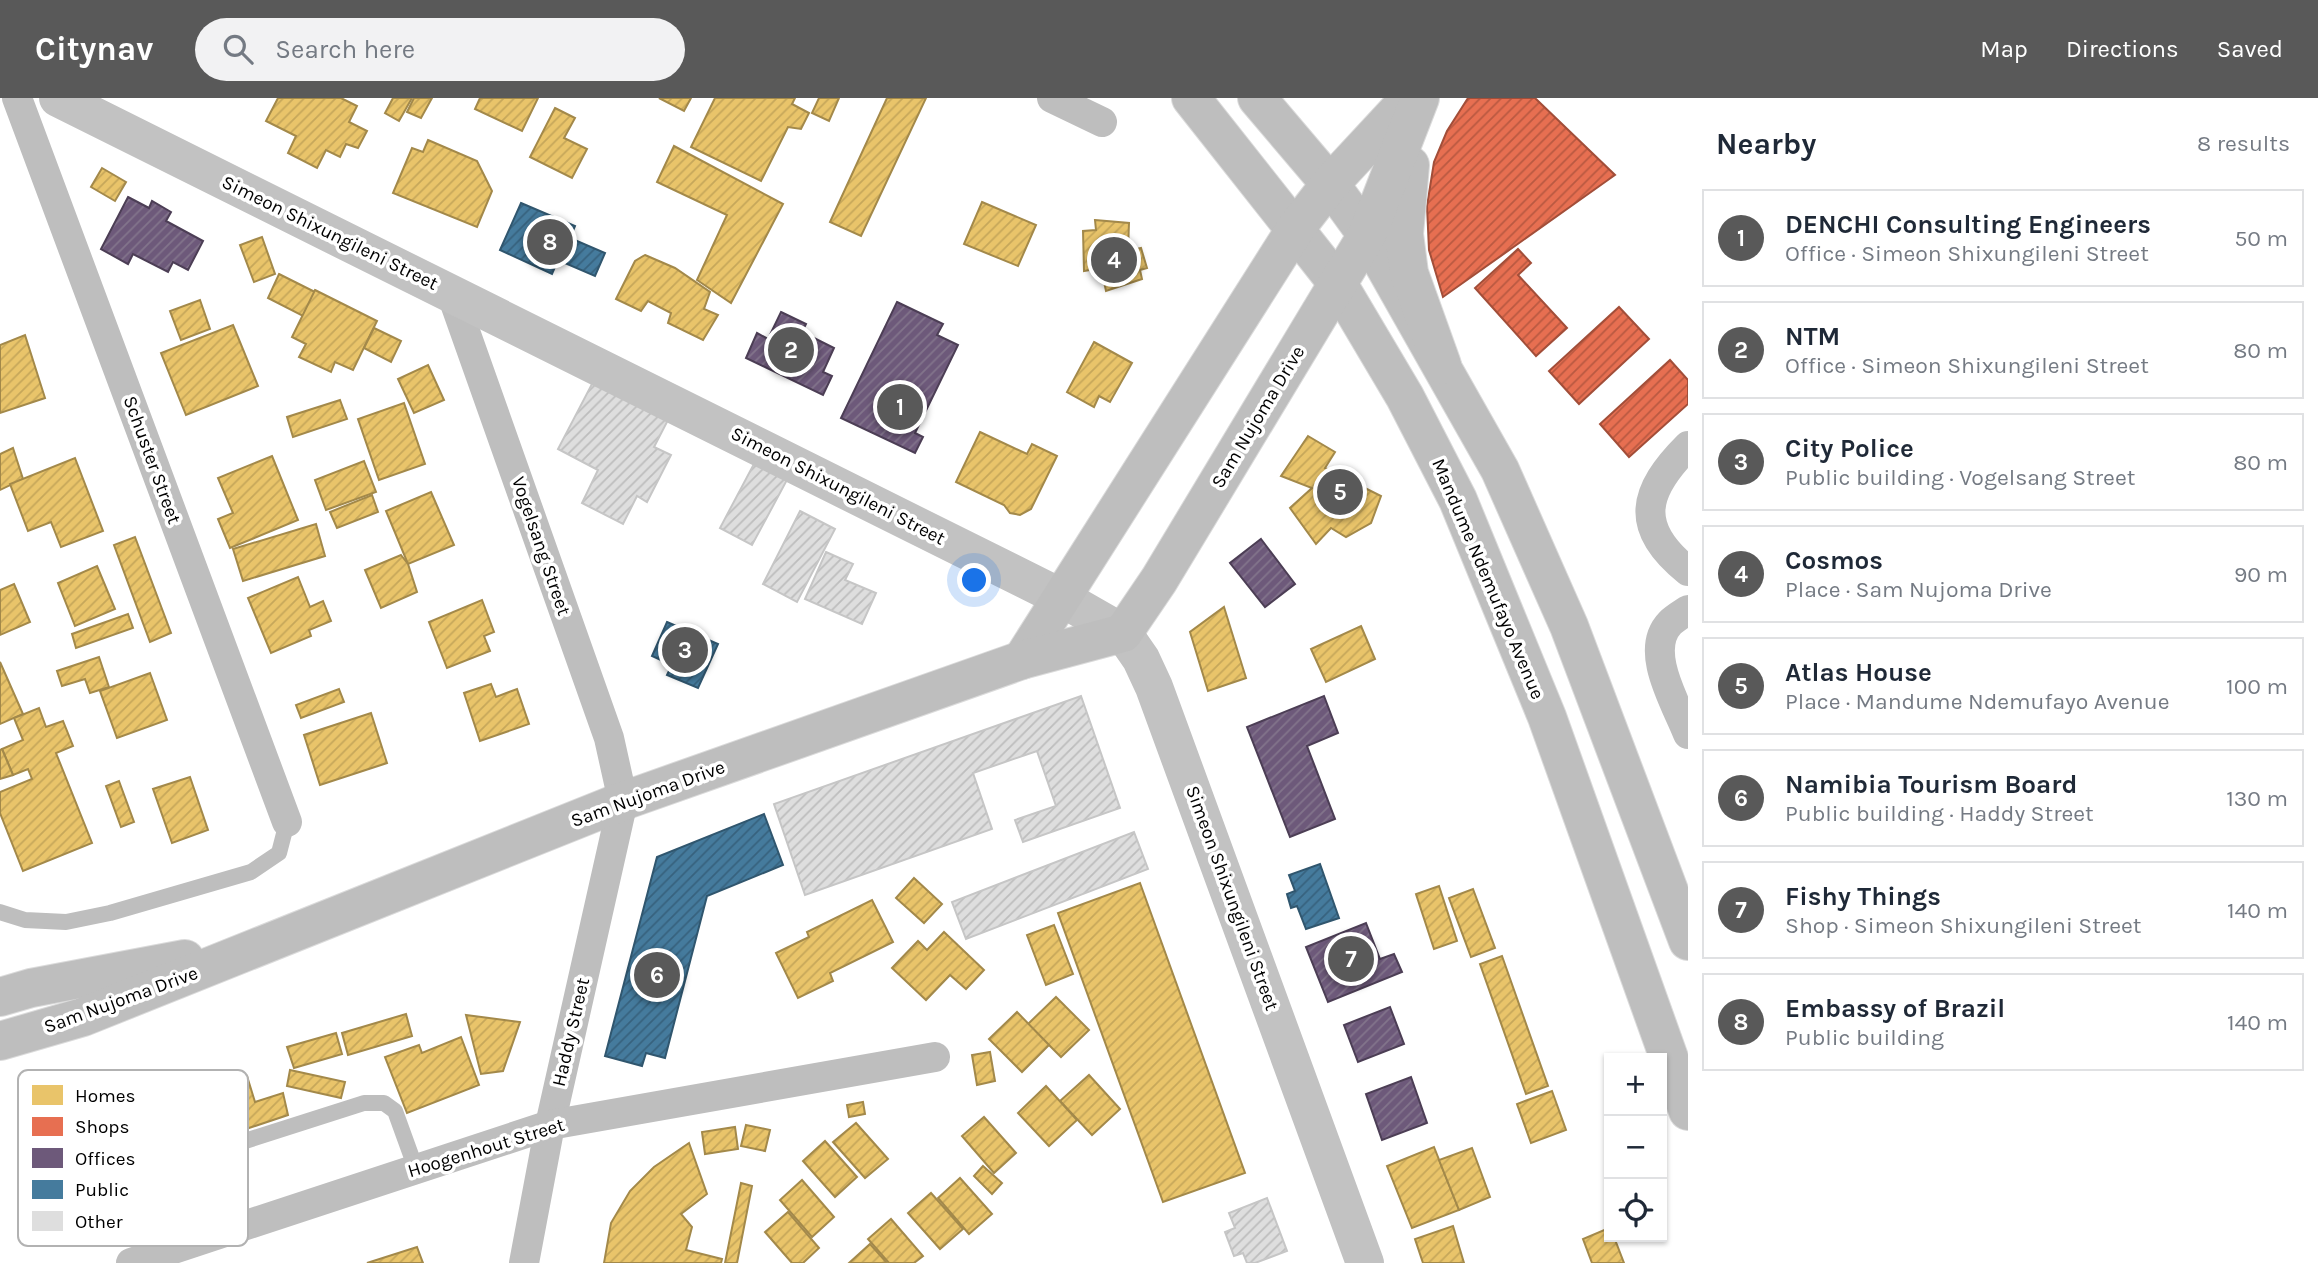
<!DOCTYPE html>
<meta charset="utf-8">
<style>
body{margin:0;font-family:Karla,sans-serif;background:#f2f2f3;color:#1f2937}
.controls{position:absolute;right:21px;bottom:21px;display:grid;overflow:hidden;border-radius:0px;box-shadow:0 2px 5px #0004}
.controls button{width:63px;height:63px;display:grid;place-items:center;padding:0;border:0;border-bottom:2px solid #e0e1e3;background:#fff;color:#1f2937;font:35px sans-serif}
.you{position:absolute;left:975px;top:483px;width:24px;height:24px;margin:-18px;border:5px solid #fff;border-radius:50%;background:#1a73e8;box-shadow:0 0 0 10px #1a73e833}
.badge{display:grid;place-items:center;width:46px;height:46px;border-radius:50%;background:#595959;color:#fff;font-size:23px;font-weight:700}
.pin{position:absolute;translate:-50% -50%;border:4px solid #fff;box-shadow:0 2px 7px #0006}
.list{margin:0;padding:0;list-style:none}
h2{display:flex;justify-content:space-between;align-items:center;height:91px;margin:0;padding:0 28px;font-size:30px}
h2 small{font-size:23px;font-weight:400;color:#747a83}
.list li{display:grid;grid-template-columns:46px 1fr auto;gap:21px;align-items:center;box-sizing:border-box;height:98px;margin:0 14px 14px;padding:0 14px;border:2px solid #e0e1e3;border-radius:0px}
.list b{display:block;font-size:26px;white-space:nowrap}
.list p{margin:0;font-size:23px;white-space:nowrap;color:#747a83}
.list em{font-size:23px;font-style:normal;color:#747a83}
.icon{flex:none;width:38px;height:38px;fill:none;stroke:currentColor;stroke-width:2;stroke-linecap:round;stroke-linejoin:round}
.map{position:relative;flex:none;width:1688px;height:1165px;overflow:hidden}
header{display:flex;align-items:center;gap:42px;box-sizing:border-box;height:98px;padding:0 35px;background:#595959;color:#fff}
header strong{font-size:33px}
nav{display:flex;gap:38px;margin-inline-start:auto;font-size:24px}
.search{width:490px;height:63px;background:#f2f2f3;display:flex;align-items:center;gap:18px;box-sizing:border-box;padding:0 24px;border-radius:38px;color:#747a83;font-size:26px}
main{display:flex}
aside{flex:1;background:#fff}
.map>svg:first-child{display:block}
.homes{fill:url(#homes-hatch);stroke:#a3894a;stroke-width:2}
.shops{fill:url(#shops-hatch);stroke:#a24e39;stroke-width:2}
.offices{fill:url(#offices-hatch);stroke:#4c3e55;stroke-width:2}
.public{fill:url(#public-hatch);stroke:#30566e;stroke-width:2}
.building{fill:url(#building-hatch);stroke:#c6c6c6;stroke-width:2}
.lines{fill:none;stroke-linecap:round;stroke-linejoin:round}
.primary-casing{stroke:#dbdbdb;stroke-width:40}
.highway-casing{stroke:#dbdbdb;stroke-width:40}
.lane{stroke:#bebebe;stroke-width:16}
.street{stroke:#bebebe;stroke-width:30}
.secondary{stroke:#c2c2c2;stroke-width:38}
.primary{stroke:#bebebe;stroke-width:38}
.highway{stroke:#bebebe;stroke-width:38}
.labels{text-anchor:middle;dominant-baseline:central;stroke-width:7;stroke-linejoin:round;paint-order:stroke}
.street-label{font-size:19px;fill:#000;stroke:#fff}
.key{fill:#fff;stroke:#b2b2b2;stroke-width:2}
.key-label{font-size:19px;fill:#000}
</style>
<header>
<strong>Citynav</strong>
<div class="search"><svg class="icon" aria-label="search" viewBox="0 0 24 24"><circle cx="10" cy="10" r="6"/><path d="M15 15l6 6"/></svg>Search here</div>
<nav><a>Map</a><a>Directions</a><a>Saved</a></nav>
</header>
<main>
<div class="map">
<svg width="1688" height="1165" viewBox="0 0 1688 1165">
<defs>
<pattern id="homes-hatch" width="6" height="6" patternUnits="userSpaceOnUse" patternTransform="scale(1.75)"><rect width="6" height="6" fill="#e9c46a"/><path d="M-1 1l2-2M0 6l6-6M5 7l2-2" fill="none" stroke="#c6a75a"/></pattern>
<pattern id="shops-hatch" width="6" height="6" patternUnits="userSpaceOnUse" patternTransform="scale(1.75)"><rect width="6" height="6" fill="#e76f51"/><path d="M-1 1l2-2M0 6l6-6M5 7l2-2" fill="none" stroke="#b95941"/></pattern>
<pattern id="offices-hatch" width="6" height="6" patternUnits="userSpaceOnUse" patternTransform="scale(1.75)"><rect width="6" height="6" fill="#6d597a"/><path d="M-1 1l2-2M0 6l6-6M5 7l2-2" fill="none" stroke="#82748b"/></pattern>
<pattern id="public-hatch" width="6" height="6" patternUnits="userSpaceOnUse" patternTransform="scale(1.75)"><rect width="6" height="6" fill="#457b9d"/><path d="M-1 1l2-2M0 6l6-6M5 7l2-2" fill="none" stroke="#37627e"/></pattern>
<pattern id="building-hatch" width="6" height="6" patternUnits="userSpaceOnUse" patternTransform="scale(1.75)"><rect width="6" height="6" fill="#dedede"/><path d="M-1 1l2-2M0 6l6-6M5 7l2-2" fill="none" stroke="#bdbdbd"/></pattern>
</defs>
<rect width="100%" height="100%" fill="#fff"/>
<g class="homes">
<polygon points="278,0 341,0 357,8 349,24 367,33 358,50 346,46 340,59 326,52 317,70 288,55 296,38 266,23"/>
<polygon points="393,0 412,0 399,23 385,15"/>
<polygon points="414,0 432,0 421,20 407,14"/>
<polygon points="480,0 538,0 522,33 475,11"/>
<polygon points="659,0 691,0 684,13"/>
<polygon points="715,0 795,0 792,6 809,15 801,31 788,29 761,83 691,49"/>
<polygon points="819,0 839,0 829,23 812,15"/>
<polygon points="887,0 926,0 861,138 830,124"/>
<polygon points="555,10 575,20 564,40 587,51 572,80 530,59"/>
<polygon points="428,42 477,63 492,93 477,129 393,95 412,50 423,54"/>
<polygon points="674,48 783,106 731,205 697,182 727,117 657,84"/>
<polygon points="102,70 126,84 115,103 91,89"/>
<polygon points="982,104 1036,127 1018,168 964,146"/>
<polygon points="1095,122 1129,125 1128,153 1141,150 1147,170 1140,172 1142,181 1106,193 1101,170 1084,173 1083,133 1096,132"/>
<polygon points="262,139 275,176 254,184 240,147"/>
<polygon points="645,157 675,170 710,194 704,211 718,217 703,242 668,225 671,215 648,203 641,213 616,201 635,163"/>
<polygon points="279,176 315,194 303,218 268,200"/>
<polygon points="315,192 377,223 353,272 335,264 331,274 299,259 306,246 292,239"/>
<polygon points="200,202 210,231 181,242 170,213"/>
<polygon points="233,227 258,288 186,317 161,255"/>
<polygon points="374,230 401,243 391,264 364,250"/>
<polygon points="25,237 45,300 0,315 0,247"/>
<polygon points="1094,244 1132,265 1110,304 1099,298 1094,309 1067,294"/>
<polygon points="428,267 444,302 414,315 398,281"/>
<polygon points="340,302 347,321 293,339 287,319"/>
<polygon points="404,305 425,366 379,382 358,321"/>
<polygon points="980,334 1027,356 1032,346 1057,358 1031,411 1020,417 1010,415 1004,407 956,384"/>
<polygon points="1308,338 1335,354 1325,370 1381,398 1371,425 1346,439 1331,430 1316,446 1290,410 1312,390 1281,378"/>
<polygon points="13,350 23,381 0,392 0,356"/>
<polygon points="272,358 298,422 230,450 218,421 233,415 218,380"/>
<polygon points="75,360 103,433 61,449 51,424 28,433 10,386"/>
<polygon points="364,363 376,394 326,412 315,382"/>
<polygon points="431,394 454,447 408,466 386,413"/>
<polygon points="372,397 378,414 337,430 330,414"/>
<polygon points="316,426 325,458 243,483 233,451"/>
<polygon points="135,439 171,535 150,544 114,447"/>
<polygon points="401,457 408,466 417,494 381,510 365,472"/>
<polygon points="97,468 115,511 75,528 58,485"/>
<polygon points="298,479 310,509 323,503 331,523 309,532 311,538 271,555 248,500"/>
<polygon points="14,486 30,524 0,537 0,492"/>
<polygon points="482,502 494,534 484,538 490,553 447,570 429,524"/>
<polygon points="1224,509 1246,580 1208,593 1190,534"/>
<polygon points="128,516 133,530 76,550 72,536"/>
<polygon points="1361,528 1375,561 1326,584 1311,551"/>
<polygon points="99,559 109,589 90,595 85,581 62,588 57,573"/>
<polygon points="0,564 23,616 0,626"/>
<polygon points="150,575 167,622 117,640 100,593"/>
<polygon points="491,586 496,599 517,591 529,626 480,643 464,595"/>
<polygon points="339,591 344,604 301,620 296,607"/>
<polygon points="39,610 46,629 63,623 73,648 56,655 92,745 23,773 0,715 0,694 32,681 28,671 13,677 2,651 23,642 14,620"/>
<polygon points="371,615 387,665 320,687 304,637"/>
<polygon points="2,651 13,677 0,681 0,652"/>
<polygon points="190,679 208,732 172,745 153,691"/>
<polygon points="119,683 134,724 121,729 106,688"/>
<polygon points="914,780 942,806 924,825 896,800"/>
<polygon points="1140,785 1245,1075 1163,1104 1058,815"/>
<polygon points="1439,788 1457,843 1434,851 1416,796"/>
<polygon points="1473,791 1495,850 1471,859 1449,800"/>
<polygon points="872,802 893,844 830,875 833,883 798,900 776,855 809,839 807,834"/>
<polygon points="1054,827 1073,876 1046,887 1027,837"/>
<polygon points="944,834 984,872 966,891 950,877 926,902 892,870 918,843 927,852"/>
<polygon points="1502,858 1548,988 1526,996 1480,866"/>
<polygon points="1056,899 1089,932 1061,959 1028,926"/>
<polygon points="1017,914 1049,947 1022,974 989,941"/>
<polygon points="406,916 412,938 348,957 342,935"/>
<polygon points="466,917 520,924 503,973 481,976"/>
<polygon points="336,935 342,956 294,970 287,949"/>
<polygon points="461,939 479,987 407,1015 385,959 419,947 422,955"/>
<polygon points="990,954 995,983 977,987 972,957"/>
<polygon points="290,972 345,984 341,1000 287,988"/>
<polygon points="1089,977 1120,1011 1092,1037 1060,1003"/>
<polygon points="247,978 255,1004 283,995 288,1017 195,1048 193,1043 180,1047 172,1020 185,1016 180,1000"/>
<polygon points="1046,988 1077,1022 1049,1048 1018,1015"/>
<polygon points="1552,993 1566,1032 1531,1045 1517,1006"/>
<polygon points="863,1004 865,1016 849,1019 847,1007"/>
<polygon points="984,1019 1016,1055 994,1075 962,1038"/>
<polygon points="856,1025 888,1061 865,1080 833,1044"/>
<polygon points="746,1027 770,1032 765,1053 741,1048"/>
<polygon points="735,1029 738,1051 705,1056 702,1034"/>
<polygon points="825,1043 857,1079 835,1099 803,1063"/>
<polygon points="689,1045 707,1096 681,1116 692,1129 686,1152 722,1161 721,1165 604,1165 611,1125 630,1093 654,1069"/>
<polygon points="1434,1049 1459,1112 1412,1130 1387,1068"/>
<polygon points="1472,1050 1490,1099 1459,1112 1439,1062"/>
<polygon points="983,1068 1002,1085 992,1096 974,1078"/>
<polygon points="960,1080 992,1116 969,1136 938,1100"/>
<polygon points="802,1082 834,1119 812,1139 780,1102"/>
<polygon points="741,1085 752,1088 737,1165 725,1165"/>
<polygon points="931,1095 963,1131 940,1151 908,1115"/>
<polygon points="788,1114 819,1150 803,1165 792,1165 765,1134"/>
<polygon points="891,1121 923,1158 914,1165 889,1165 868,1141"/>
<polygon points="1453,1128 1464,1165 1423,1165 1415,1141"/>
<polygon points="1609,1130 1609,1139 1614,1139 1624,1165 1592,1165 1583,1141"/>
<polygon points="870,1146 887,1165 849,1165"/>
<polygon points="417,1149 423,1165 367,1165"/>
</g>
<g class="shops">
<polygon points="1468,0 1535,0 1615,77 1443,199 1429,152 1427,108 1434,64 1447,33"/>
<polygon points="1518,151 1531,165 1518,177 1567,230 1536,258 1475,190"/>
<polygon points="1619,209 1649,241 1579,306 1549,273"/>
<polygon points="1670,262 1688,282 1688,306 1629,359 1600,326"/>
</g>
<g class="offices">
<polygon points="128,99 149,110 152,103 171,114 166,123 203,143 188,172 173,164 168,174 133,156 128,166 101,151"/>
<polygon points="897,204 943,226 937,237 958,247 915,335 923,339 915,355 841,320"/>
<polygon points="781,214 806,226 802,234 834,250 823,274 832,278 823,297 746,260 757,235 768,241"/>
<polygon points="1261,441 1295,486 1265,509 1230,465"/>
<polygon points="1324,598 1338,635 1307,648 1335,721 1290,739 1247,629"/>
<polygon points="1366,825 1380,861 1394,856 1402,874 1328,904 1306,849"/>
<polygon points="1390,909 1404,946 1358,964 1344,927"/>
<polygon points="1411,979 1427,1025 1382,1042 1366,996"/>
</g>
<g class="public">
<polygon points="521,105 575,128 570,140 605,155 595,178 558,162 552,176 500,152"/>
<polygon points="667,524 718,546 698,590 667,577 672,567 652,558"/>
<polygon points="764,716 783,767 707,798 665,960 646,955 642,968 605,958 657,759"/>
<polygon points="1320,766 1339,820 1306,831 1297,808 1291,810 1287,796 1295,793 1289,777"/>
</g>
<g class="building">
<polygon points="593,284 668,322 654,349 671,357 647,404 637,398 623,426 582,405 598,372 558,351"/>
<polygon points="756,362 788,380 752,447 720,430"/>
<polygon points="800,413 835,431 797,504 763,486"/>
<polygon points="826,454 853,466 845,482 876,495 862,526 805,501"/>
<polygon points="1081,598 1120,710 1023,744 1015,722 1056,708 1037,653 973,675 992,731 805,797 774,706"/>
<polygon points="1134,734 1148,771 966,841 952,804"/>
<polygon points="1267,1100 1287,1153 1255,1165 1247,1165 1243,1155 1234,1158 1225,1134 1235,1130 1229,1115"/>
</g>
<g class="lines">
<g class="primary-casing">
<g id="primary">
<polyline points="1191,0 1338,186 1405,299 1458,402 1547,619 1688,1013"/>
<polyline points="1257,0 1330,86 1367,137 1500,372 1569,528 1688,843"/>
</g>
</g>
<g class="highway-casing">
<g id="highway">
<polyline points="1410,67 1404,136 1409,175 1442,267"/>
<polyline points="1022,562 1296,130 1330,86 1410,0"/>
<polyline points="0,899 31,890 185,861"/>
<polyline points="0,943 83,919 623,703 1022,562 1123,535 1159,482 1367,137 1420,0"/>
</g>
</g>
<g class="lane">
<polyline points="0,814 25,822 66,824 110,815 251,774 279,755 287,724"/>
<polyline points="170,1067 364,1005 384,1005 395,1013 416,1071"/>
</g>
<g class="street">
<polyline points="17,0 287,724"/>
<polyline points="1052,0 1102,24"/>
<polyline points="451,194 609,640 623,703 550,1027 524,1165"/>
<path d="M1688,348C1643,393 1633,429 1688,473"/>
<path d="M1688,512C1682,516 1675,520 1670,525C1643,553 1677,607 1688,636"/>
<polyline points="131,1165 550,1027 935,959"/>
</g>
<polyline class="secondary" points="58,0 1060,499 1123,535 1141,561 1154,589 1365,1165"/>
<use href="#primary" class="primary"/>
<use href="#highway" class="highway"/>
</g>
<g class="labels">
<g class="street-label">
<text transform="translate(330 135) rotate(26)">Simeon Shixungileni Street</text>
<text transform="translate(1258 319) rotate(-59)">Sam Nujoma Drive</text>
<text transform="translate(152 362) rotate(70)">Schuster Street</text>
<text transform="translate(838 388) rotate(27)">Simeon Shixungileni Street</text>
<text transform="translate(541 448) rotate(71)">Vogelsang Street</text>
<text transform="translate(1488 481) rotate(67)">Mandume Ndemufayo Avenue</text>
<text transform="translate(648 696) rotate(-20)">Sam Nujoma Drive</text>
<text transform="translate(1232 800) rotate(70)">Simeon Shixungileni Street</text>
<text transform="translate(121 902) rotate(-20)">Sam Nujoma Drive</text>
<text transform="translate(571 934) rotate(-77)">Haddy Street</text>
<text transform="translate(486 1050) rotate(-17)">Hoogenhout Street</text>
</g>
</g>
<rect x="18" y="972" width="230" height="176" rx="10" class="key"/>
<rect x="32" y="987" width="31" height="20" fill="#e9c46a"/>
<rect x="32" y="1019" width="31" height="19" fill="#e76f51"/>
<rect x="32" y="1050" width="31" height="20" fill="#6d597a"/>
<rect x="32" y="1082" width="31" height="19" fill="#457b9d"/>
<rect x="32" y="1113" width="31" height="20" fill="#dedede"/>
<g class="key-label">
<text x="75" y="1004">Homes</text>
<text x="75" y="1035">Shops</text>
<text x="75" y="1067">Offices</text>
<text x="75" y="1098">Public</text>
<text x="75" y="1130">Other</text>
</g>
</svg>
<div class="controls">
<button>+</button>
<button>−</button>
<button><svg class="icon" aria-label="locate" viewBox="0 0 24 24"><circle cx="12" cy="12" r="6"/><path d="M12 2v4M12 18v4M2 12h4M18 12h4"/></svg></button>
</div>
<div class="you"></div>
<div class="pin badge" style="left:900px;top:309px">1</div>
<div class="pin badge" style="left:791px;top:252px">2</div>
<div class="pin badge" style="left:685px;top:552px">3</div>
<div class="pin badge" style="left:1114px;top:162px">4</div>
<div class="pin badge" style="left:1340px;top:394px">5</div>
<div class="pin badge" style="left:657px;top:877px">6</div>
<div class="pin badge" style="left:1351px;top:861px">7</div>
<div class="pin badge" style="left:550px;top:144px">8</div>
</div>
<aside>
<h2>Nearby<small>8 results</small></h2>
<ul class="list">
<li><span class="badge">1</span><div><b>DENCHI Consulting Engineers</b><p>Office · Simeon Shixungileni Street</p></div><em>50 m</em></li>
<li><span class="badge">2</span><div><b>NTM</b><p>Office · Simeon Shixungileni Street</p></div><em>80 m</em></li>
<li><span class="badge">3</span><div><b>City Police</b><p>Public building · Vogelsang Street</p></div><em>80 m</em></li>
<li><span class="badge">4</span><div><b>Cosmos</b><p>Place · Sam Nujoma Drive</p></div><em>90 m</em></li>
<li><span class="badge">5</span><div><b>Atlas House</b><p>Place · Mandume Ndemufayo Avenue</p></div><em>100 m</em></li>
<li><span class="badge">6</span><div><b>Namibia Tourism Board</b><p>Public building · Haddy Street</p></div><em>130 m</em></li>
<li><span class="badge">7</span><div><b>Fishy Things</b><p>Shop · Simeon Shixungileni Street</p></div><em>140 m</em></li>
<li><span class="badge">8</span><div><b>Embassy of Brazil</b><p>Public building</p></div><em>140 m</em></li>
</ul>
</aside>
</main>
